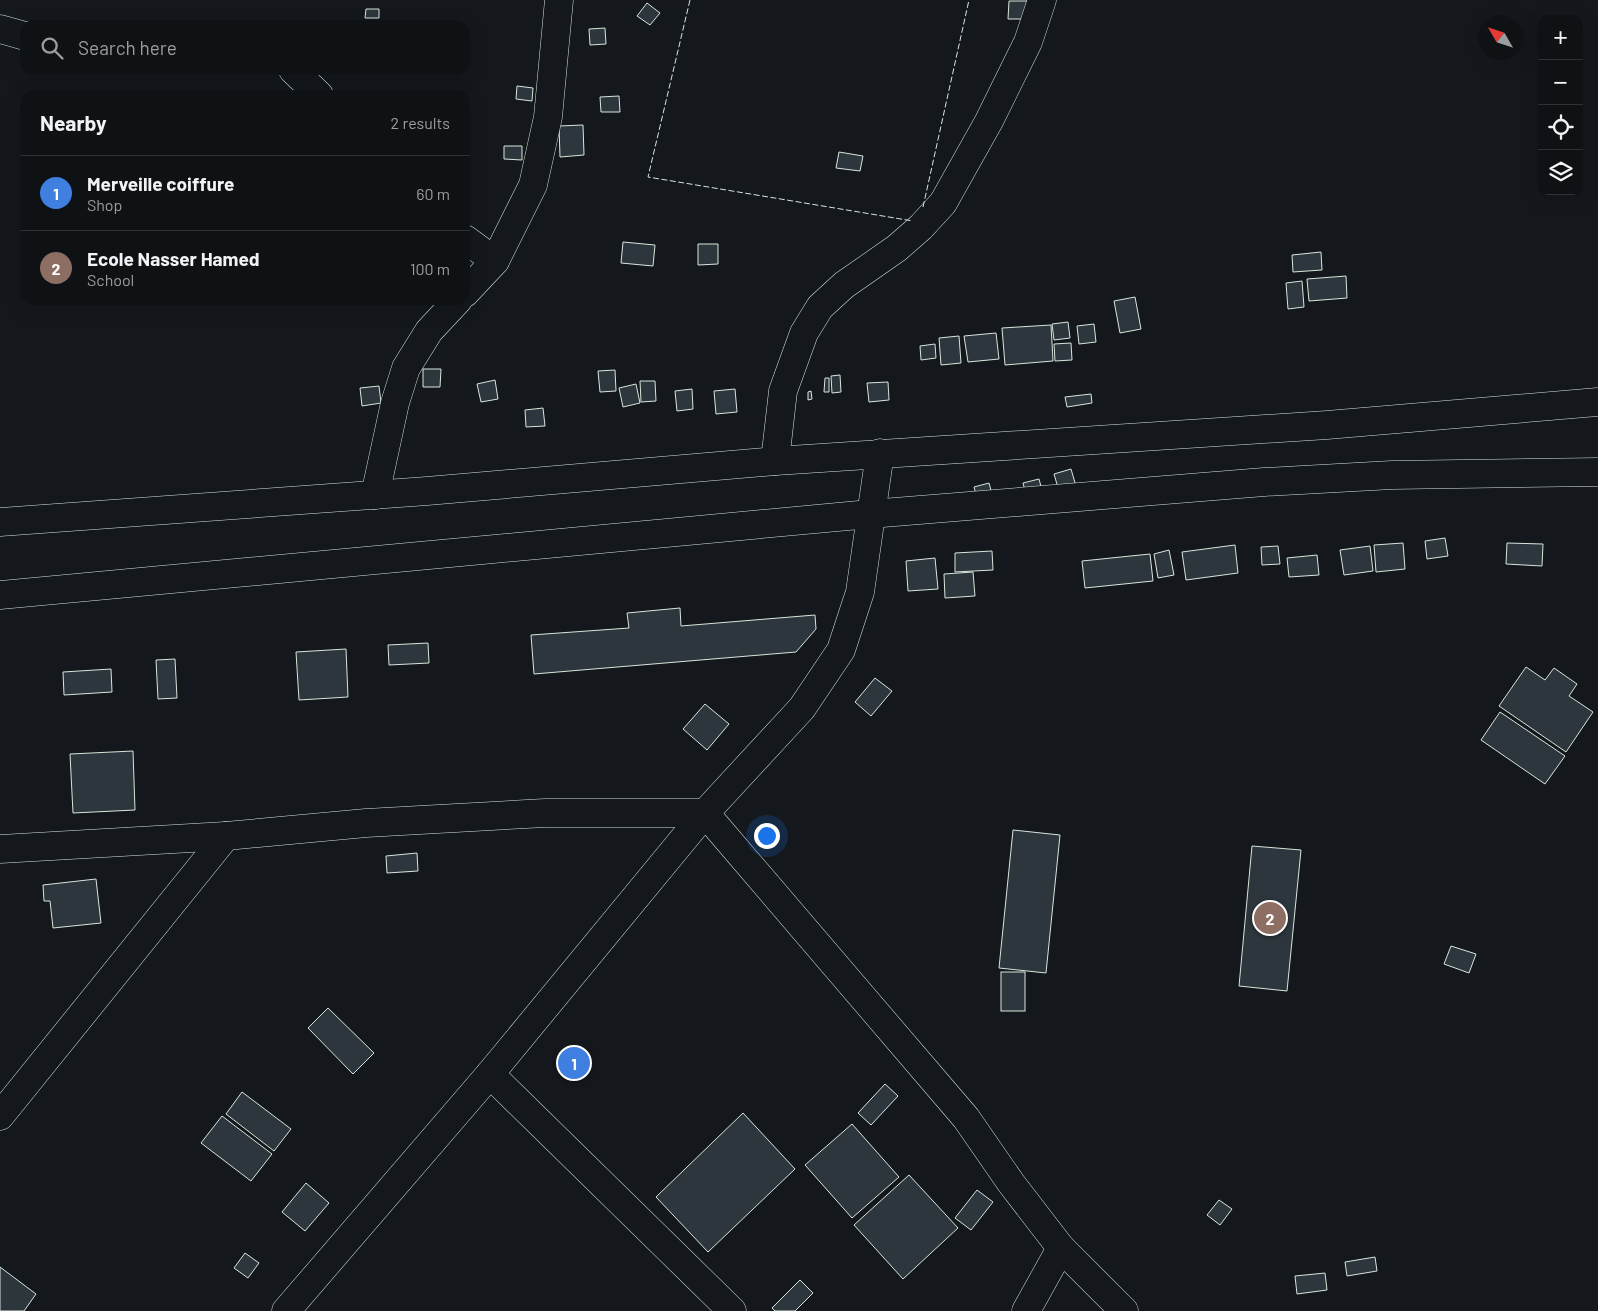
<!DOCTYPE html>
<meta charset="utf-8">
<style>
body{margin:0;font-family:Barlow,sans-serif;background:#181b1e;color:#f1f3f6}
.controls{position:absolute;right:15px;top:15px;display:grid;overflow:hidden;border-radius:10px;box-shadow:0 5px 20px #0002}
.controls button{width:45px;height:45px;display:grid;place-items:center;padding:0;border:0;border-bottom:1px solid #2f3234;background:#0f1215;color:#f1f3f6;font:25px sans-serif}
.compass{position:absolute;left:1478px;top:15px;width:45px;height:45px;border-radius:50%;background:#0f1215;box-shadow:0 5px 20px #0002;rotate:309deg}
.you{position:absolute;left:766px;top:835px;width:18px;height:18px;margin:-12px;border:4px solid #fff;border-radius:50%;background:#1a73e8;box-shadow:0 0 0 8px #1a73e833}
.badge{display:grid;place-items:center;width:32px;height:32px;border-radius:50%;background:#ffb74d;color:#fff;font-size:16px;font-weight:700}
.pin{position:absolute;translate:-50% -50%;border:2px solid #fff;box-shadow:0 1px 5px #0006}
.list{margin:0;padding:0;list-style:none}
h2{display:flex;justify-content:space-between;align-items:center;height:65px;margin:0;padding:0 20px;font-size:21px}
h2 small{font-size:16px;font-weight:400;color:#9b9ea0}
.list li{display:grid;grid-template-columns:32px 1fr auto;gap:15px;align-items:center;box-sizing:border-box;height:75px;padding:0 20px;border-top:1px solid #2f3234}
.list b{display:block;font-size:19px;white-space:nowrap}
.list p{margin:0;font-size:16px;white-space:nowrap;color:#9b9ea0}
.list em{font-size:16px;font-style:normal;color:#9b9ea0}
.icon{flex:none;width:28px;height:28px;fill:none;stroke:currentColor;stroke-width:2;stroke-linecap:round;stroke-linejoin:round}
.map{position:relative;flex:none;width:1598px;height:1311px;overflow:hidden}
.search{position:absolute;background:#0f1215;box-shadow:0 5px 20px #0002;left:20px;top:20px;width:450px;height:55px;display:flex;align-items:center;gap:12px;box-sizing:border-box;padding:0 18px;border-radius:15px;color:#9b9ea0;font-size:19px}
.panel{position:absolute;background:#0f1215;box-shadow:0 5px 20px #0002;left:20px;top:90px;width:450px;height:215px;border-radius:15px}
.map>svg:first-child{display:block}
.building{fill:#2c363c;stroke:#d8e6dc}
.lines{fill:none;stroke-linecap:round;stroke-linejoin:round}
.minor-casing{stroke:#d8e6dc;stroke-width:29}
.major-casing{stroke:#d8e6dc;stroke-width:29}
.minor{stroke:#14181c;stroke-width:28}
.major{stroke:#14181c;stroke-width:28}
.fence{stroke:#d8e6dc;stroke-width:1;stroke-dasharray:6 2.5;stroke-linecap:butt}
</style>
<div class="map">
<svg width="1598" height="1311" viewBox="0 0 1598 1311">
<rect width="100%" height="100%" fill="#14181c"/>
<g class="building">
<polygon points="1009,1 1029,1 1028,19 1008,19"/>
<polygon points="647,3 660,13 650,25 637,16"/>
<polygon points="366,9 379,9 379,18 365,18"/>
<polygon points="363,22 380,24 380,25 362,25"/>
<polygon points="605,28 606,44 590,45 589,29"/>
<polygon points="517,86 533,88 532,101 516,99"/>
<polygon points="619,96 620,112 601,112 600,97"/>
<polygon points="583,125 584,155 560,157 559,126"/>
<polygon points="504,146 522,146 522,160 504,159"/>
<polygon points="839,152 863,156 860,171 836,168"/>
<polygon points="623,242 655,245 653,266 621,263"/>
<polygon points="698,244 718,244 718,264 698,265"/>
<polygon points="1321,252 1322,270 1293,272 1292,255"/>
<polygon points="1346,276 1347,298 1309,301 1307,279"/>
<polygon points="1302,281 1304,307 1288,309 1286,283"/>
<polygon points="1135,297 1141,329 1120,333 1114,301"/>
<polygon points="1068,322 1070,338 1054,340 1052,324"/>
<polygon points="1094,324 1096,342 1079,344 1077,326"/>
<polygon points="1051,325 1053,361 1005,365 1002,328"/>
<polygon points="996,333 999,359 968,362 964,336"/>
<polygon points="959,336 961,363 941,365 939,338"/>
<polygon points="1071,343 1072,360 1055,361 1054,344"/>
<polygon points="935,344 936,358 921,360 920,346"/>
<polygon points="423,369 441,369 440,387 423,387"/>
<polygon points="615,370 616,391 600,392 598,371"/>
<polygon points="840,375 841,392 832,393 831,376"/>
<polygon points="825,378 829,378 829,392 824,392"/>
<polygon points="495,380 498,399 481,402 477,384"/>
<polygon points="640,381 655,381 656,401 641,402"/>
<polygon points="888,382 889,400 869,402 867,383"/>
<polygon points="636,384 640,403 623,407 619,388"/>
<polygon points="379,386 381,403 362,406 360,388"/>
<polygon points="692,389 693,409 677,411 675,391"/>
<polygon points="735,389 737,412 716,414 714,391"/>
<polygon points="811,391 812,399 808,400 808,392"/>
<polygon points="1091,394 1092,403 1067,407 1065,397"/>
<polygon points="543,408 545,426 526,427 525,410"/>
<polygon points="1071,469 1078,493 1061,498 1054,474"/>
<polygon points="1039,479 1043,494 1027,499 1023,483"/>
<polygon points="989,483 992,494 977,498 974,487"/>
<polygon points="1445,538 1448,556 1427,559 1425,541"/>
<polygon points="1403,543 1405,569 1376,572 1374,545"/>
<polygon points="1507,543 1543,544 1542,566 1506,564"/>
<polygon points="1235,545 1238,573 1186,580 1182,552"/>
<polygon points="1278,546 1280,564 1262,565 1261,547"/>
<polygon points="1370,546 1373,571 1344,575 1340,550"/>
<polygon points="1169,550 1174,575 1158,578 1154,554"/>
<polygon points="992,551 993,570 955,572 955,553"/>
<polygon points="1150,554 1153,581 1085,588 1082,561"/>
<polygon points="1317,555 1319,575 1289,577 1287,558"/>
<polygon points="935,558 938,589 908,591 906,561"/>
<polygon points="973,572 975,596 945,598 944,574"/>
<polygon points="680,608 681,626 815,615 816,629 796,652 534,674 531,635 629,628 627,613"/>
<polygon points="428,643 429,663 389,665 388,645"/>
<polygon points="346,649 348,697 299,700 296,652"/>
<polygon points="175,659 177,698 158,699 156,660"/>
<polygon points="1526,667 1545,680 1554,668 1577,684 1569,696 1593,712 1566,752 1499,706"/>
<polygon points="111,669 112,692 64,695 63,672"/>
<polygon points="875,678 892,691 871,716 855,702"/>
<polygon points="705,704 729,724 707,750 683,729"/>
<polygon points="1500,712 1565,756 1545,784 1481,740"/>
<polygon points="133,751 135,810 73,813 70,754"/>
<polygon points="1013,830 1060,835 1046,973 999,968"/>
<polygon points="1252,846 1301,850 1287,991 1239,986"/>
<polygon points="417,853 418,871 387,873 386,856"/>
<polygon points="96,879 101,923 53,928 50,901 44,901 43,885"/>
<polygon points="1451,946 1476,954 1469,973 1444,964"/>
<rect x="1001" y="972" width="24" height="39"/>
<polygon points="328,1008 374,1053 353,1074 308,1028"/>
<polygon points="885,1084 898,1096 871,1125 858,1113"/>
<polygon points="242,1092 291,1129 274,1151 226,1114"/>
<polygon points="743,1113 795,1169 708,1252 656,1197"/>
<polygon points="222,1116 272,1154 251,1181 201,1143"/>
<polygon points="852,1124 899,1177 852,1218 805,1165"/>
<polygon points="909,1175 958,1228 903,1279 854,1225"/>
<polygon points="306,1183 329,1203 305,1231 282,1212"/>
<polygon points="977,1190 993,1202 971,1230 955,1218"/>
<polygon points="1219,1200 1232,1209 1220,1225 1207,1215"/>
<polygon points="245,1253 259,1263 248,1278 234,1268"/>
<polygon points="1375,1257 1377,1271 1347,1276 1345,1262"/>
<polygon points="0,1267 36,1294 24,1311 0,1311"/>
<polygon points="1325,1273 1327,1290 1297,1294 1295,1276"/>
<polygon points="800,1280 813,1293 795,1311 775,1311 772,1308"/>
</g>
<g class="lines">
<g class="minor-casing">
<g id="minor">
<polyline points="0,29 25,36"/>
<polyline points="293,70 319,95"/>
<polyline points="465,239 495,261"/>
<polyline points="465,293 495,261 533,185 548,117 559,0"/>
<polyline points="775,461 783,391 804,333 820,307 844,285 897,248 921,227 943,203 989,121 1028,42 1042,0"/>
<polyline points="375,495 395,403 406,368 429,331 458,300"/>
<polyline points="0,595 870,514 1264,482 1392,475 1598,472"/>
<polyline points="0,849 226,836"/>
<polyline points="490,1074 732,1311"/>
<polyline points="0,1116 226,836 366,823 545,813 705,813 966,1118 1011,1183 1061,1248"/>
<polyline points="286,1311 490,1074 705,813 802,708 841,650 860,592 880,453"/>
<polyline points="1026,1311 1061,1248 1124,1311"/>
</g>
</g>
<g class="major-casing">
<polyline id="major" points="0,522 427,491 775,461 1327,425 1598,402"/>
</g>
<use href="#minor" class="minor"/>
<use href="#major" class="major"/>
<g class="fence">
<polyline points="690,0 648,177 913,221"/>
<polyline points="923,207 969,0"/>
</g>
</g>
</svg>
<div class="controls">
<button>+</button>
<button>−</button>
<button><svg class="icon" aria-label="locate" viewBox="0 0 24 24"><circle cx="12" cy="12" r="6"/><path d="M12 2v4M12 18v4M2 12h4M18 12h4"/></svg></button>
<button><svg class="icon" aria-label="layers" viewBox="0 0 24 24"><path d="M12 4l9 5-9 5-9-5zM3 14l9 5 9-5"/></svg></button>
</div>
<svg class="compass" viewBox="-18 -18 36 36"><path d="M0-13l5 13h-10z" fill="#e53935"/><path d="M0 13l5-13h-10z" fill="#9b9ea0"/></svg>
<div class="you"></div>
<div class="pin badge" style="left:574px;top:1063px;background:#3f7fe0">1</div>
<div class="pin badge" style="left:1270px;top:918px;background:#8d6e63">2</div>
<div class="search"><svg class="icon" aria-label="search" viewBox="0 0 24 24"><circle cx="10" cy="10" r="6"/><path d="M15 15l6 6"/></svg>Search here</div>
<section class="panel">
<h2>Nearby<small>2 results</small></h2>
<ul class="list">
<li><span class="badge" style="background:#3f7fe0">1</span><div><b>Merveille coiffure</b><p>Shop</p></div><em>60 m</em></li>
<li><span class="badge" style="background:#8d6e63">2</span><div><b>Ecole Nasser Hamed</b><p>School</p></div><em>100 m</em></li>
</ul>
</section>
</div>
